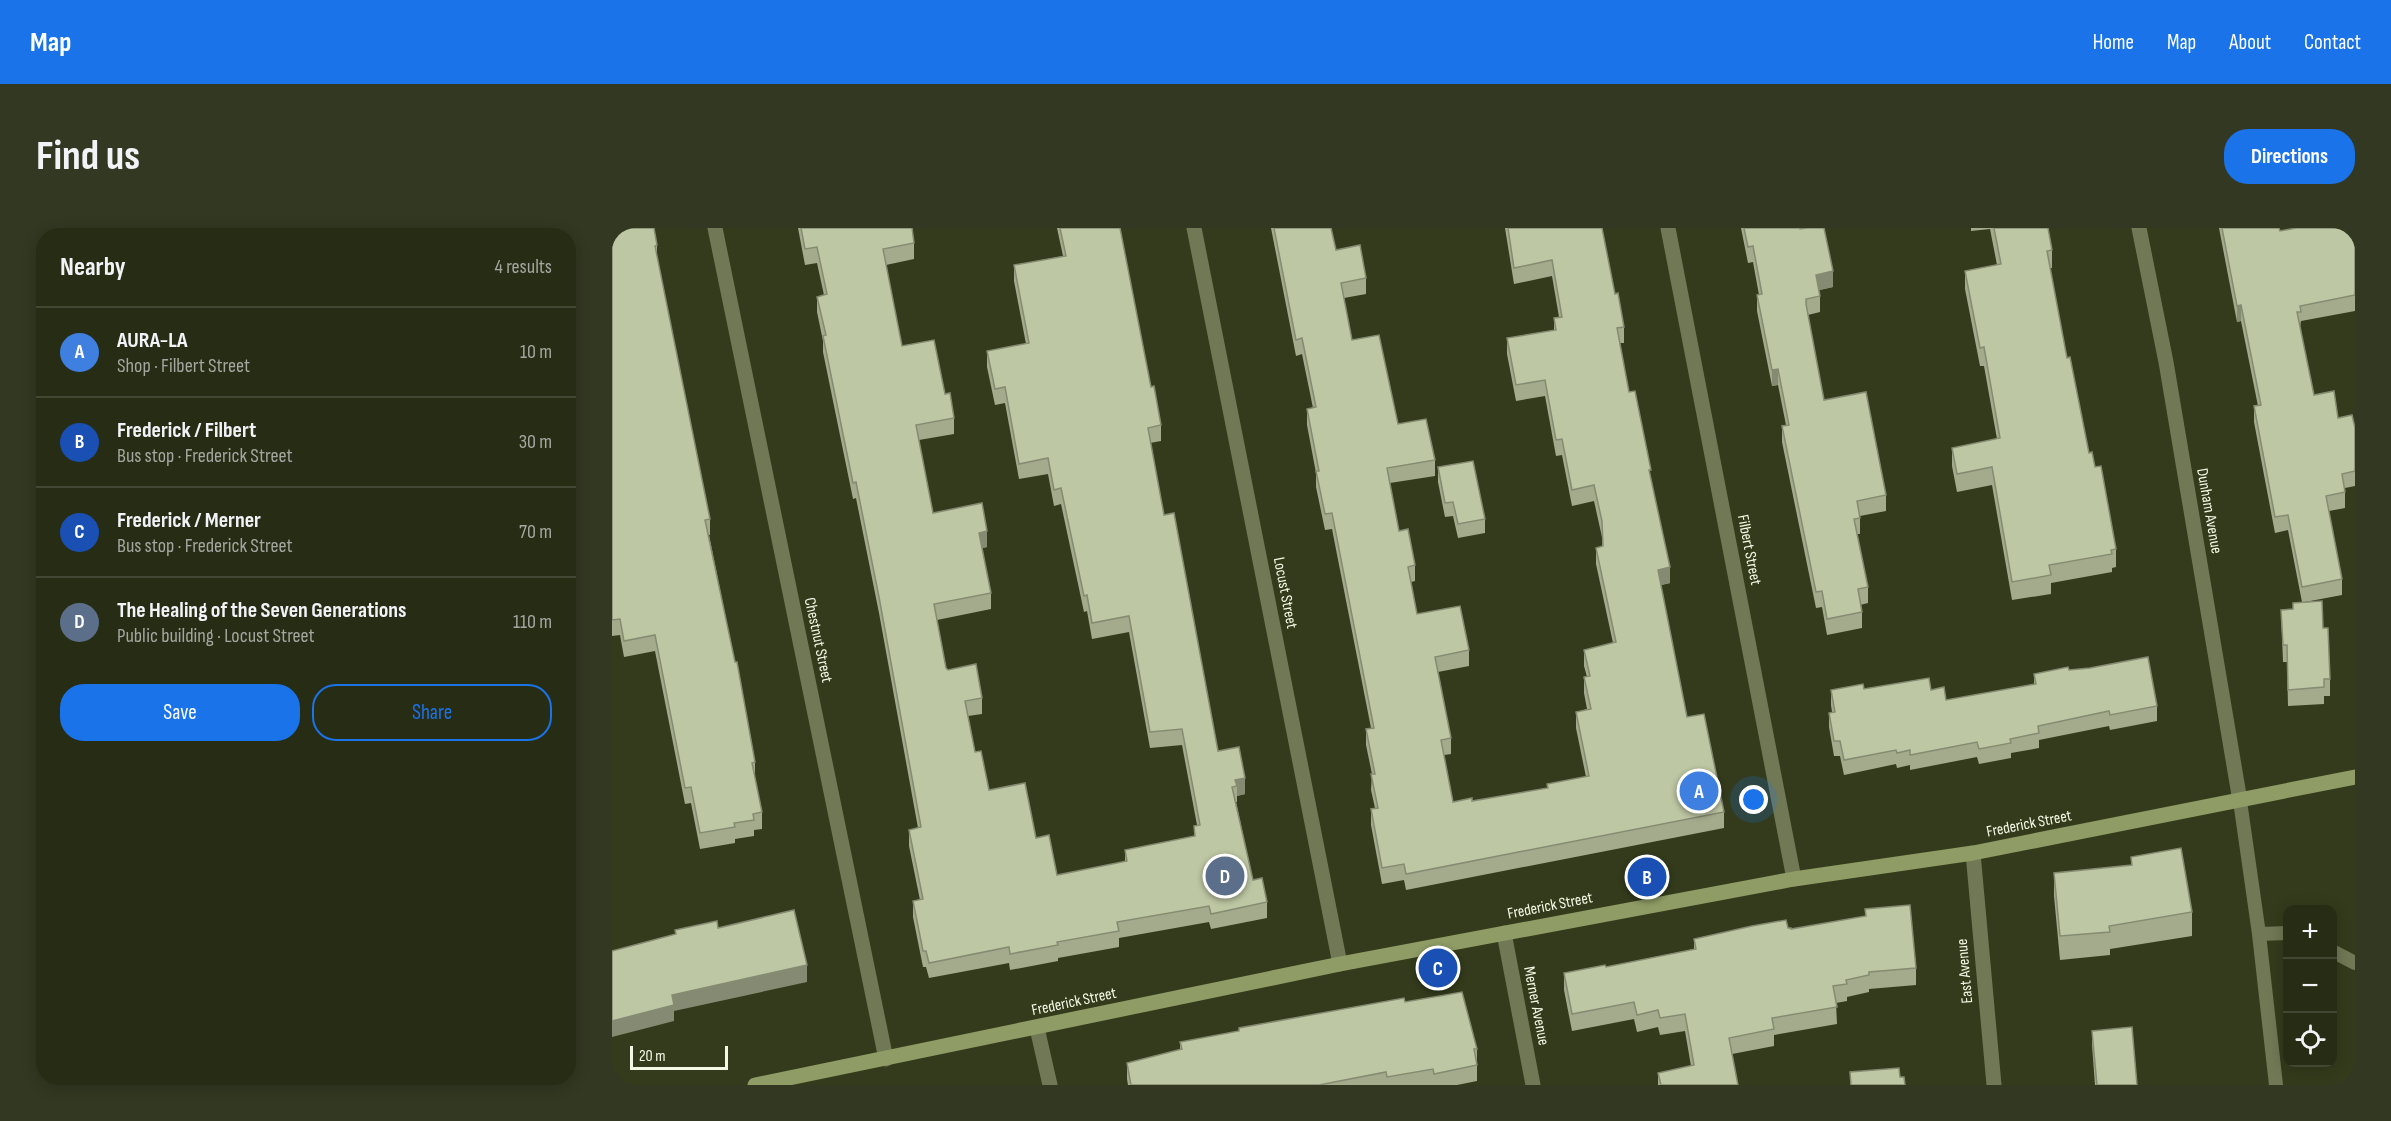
<!DOCTYPE html>
<meta charset="utf-8">
<style>
body{margin:0;font-family:"Sofia Sans Condensed",sans-serif;background:#333822;color:#f1f3f6}
.controls{position:absolute;right:18px;bottom:18px;display:grid;overflow:hidden;border-radius:12px;box-shadow:0 3px 15px #0003}
.controls button{width:54px;height:54px;display:grid;place-items:center;padding:0;border:0;border-bottom:2px solid #434834;background:#272c15;color:#f1f3f6;font:30px sans-serif}
.scale{position:absolute;left:18px;bottom:15px;width:98px;box-sizing:border-box;padding-left:6px;border:3px solid #f3f8e5;border-top:0;font-size:16px;line-height:21px;white-space:nowrap;color:#f3f8e5;-webkit-text-stroke:4px #343b1c;paint-order:stroke}
.you{position:absolute;left:1142px;top:572px;width:21px;height:21px;margin:-15px;border:4px solid #fff;border-radius:50%;background:#1a73e8;box-shadow:0 0 0 9px #1a73e833}
.badge{display:grid;place-items:center;width:39px;height:39px;border-radius:50%;background:#1a73e8;color:#fff;font-size:20px;font-weight:700}
.pin{position:absolute;translate:-50% -50%;border:3px solid #fff;box-shadow:0 2px 6px #0006}
.list{margin:0;padding:0;list-style:none}
h2{display:flex;justify-content:space-between;align-items:center;height:78px;margin:0;padding:0 24px;font-size:26px}
h2 small{font-size:20px;font-weight:400;color:#a4a7a0}
.list li{display:grid;grid-template-columns:39px 1fr auto;gap:18px;align-items:center;box-sizing:border-box;height:90px;padding:0 24px;border-top:2px solid #434834}
.list b{display:block;font-size:22px;white-space:nowrap}
.list p{margin:0;font-size:20px;white-space:nowrap;color:#a4a7a0}
.list em{font-size:20px;font-style:normal;color:#a4a7a0}
.actions{display:flex;gap:12px;padding:18px 24px}
.actions a{flex:1;padding:14px 0;border:2px solid #1a73e8;border-radius:24px;text-align:center;font-size:21px;color:#1a73e8}
.actions .main{background:#1a73e8;color:#fff}
.icon{flex:none;width:33px;height:33px;fill:none;stroke:currentColor;stroke-width:2;stroke-linecap:round;stroke-linejoin:round}
.map{position:relative;flex:none;width:1743px;height:857px;overflow:hidden;border-radius:24px}
header{display:flex;align-items:center;gap:36px;box-sizing:border-box;height:84px;padding:0 30px;background:#1a73e8;color:#fff}
header strong{font-size:28px}
nav{display:flex;gap:33px;margin-inline-start:auto;font-size:21px}
.intro{display:flex;align-items:center;justify-content:space-between;box-sizing:border-box;height:144px;padding:0 36px}
h1{margin:0;font-size:42px}
.button{padding:15px 27px;border-radius:24px;background:#1a73e8;color:#fff;font-size:21px;font-weight:700}
main{display:flex;gap:36px;padding:0 36px}
aside{flex:1;background:#272c15;border-radius:24px;box-shadow:0 3px 15px #0003}
.map>svg:first-child{display:block}
.lines{fill:none;stroke-linecap:round;stroke-linejoin:round}
.service{stroke:#707856;stroke-width:14}
.minor{stroke:#707856;stroke-width:15}
.tertiary{stroke:#707856;stroke-width:15}
.secondary{stroke:#8f9c65;stroke-width:15}
.wall{fill:#a3ab8c}
.shaded-wall{fill:#858b72}
.building{fill:#bec7a3;stroke:#858b72;stroke-width:1.5}
.labels{text-anchor:middle;dominant-baseline:central;stroke-width:6;stroke-linejoin:round;paint-order:stroke}
.street-label{font-size:16px;fill:#f3f8e5;stroke:#343b1c}
</style>
<header>
<strong>Map</strong>
<nav><a>Home</a><a>Map</a><a>About</a><a>Contact</a></nav>
</header>
<div class="intro"><h1>Find us</h1><a class="button">Directions</a></div>
<main>
<aside>
<h2>Nearby<small>4 results</small></h2>
<ul class="list">
<li><span class="badge" style="background:#3f7fe0">A</span><div><b>AURA-LA</b><p>Shop · Filbert Street</p></div><em>10 m</em></li>
<li><span class="badge" style="background:#1a4fb4">B</span><div><b>Frederick / Filbert</b><p>Bus stop · Frederick Street</p></div><em>30 m</em></li>
<li><span class="badge" style="background:#1a4fb4">C</span><div><b>Frederick / Merner</b><p>Bus stop · Frederick Street</p></div><em>70 m</em></li>
<li><span class="badge" style="background:#5c6f8a">D</span><div><b>The Healing of the Seven Generations</b><p>Public building · Locust Street</p></div><em>110 m</em></li>
</ul>
<div class="actions"><a class="main">Save</a><a>Share</a></div>
</aside>
<div class="map">
<svg width="1743" height="857" viewBox="0 0 1743 857">
<rect width="100%" height="100%" fill="#343b1c"/>
<g class="lines">
<g class="service">
<polyline points="1628,573 1647,706 1664,857"/>
<polyline points="1647,706 1676,705"/>
<polyline points="1720,723 1743,735"/>
</g>
<g class="minor">
<polyline points="103,0 274,831"/>
<polyline points="582,0 728,736"/>
<polyline points="1056,0 1182,651"/>
<polyline points="1527,0 1554,134 1628,573"/>
<polyline points="892,705 921,857"/>
<polyline points="425,800 438,857"/>
</g>
<polyline class="tertiary" points="1361,625 1382,857"/>
<polyline class="secondary" points="143,857 728,736 1182,651 1361,625 1743,549"/>
</g>
<g class="wall">
<polygon points="0,0 45,17 45,29 98,291 98,307 97,307 143,534 143,550 150,584 150,601 142,602 142,608 123,611 123,615 88,621 79,575 73,576 43,423 12,429 8,407 0,408"/>
<polygon points="186,0 300,0 302,15 302,31 274,37 290,118 333,166 342,190 342,206 307,212 321,285 375,319 370,320 379,365 379,381 325,392 334,440 370,470 370,486 356,488 363,524 377,562 424,610 445,647 513,634 513,622 582,608 582,598 585,597 570,517 538,520 517,404 480,411 475,383 472,384 449,276 442,278 436,246 407,251 393,175 383,177 375,139 375,123 414,116 402,53 402,37 451,28 445,0 508,0 539,159 549,197 549,213 538,215 552,287 606,523 633,566 625,568 625,574 624,574 641,652 655,674 655,690 599,701 597,694 507,710 507,719 446,730 446,733 398,742 397,735 317,750 314,739 311,739 301,689 301,673 308,672 297,618 297,602 306,600 267,385 244,270 241,271 211,124 211,113 205,84 205,69 212,67 205,35 193,37"/>
<polygon points="659,0 719,0 724,22 754,50 754,66 732,70 740,112 786,196 823,232 823,248 778,255 787,303 803,337 803,353 799,354 805,386 857,422 857,438 826,444 839,510 839,526 832,527 841,574 860,573 935,560 935,556 974,549 964,500 964,484 975,481 972,465 972,449 975,449 972,438 972,422 1001,415 984,336 984,320 990,319 990,309 982,273 960,278 950,227 944,228 933,168 904,173 895,126 895,110 942,102 942,90 947,89 940,48 902,56 893,0 990,0 1003,66 1012,99 1012,115 1008,115 1017,164 1039,251 1058,355 1049,357 1075,489 1112,584 1112,600 794,662 792,652 770,656 759,597 759,581 763,580 759,562 760,546 754,517 754,501 759,500 720,301 713,302 704,259 704,245 695,197 695,181 701,180 690,126 684,128"/>
<polygon points="1129,0 1188,0 1221,59 1207,62 1208,68 1208,84 1196,87 1212,172 1274,267 1274,283 1248,288 1248,306 1245,306 1256,359 1256,375 1248,377 1250,384 1250,400 1215,407 1210,379 1204,380 1170,214 1170,198 1174,197 1166,157 1160,158 1145,83 1145,67 1147,67 1141,34 1136,35"/>
<polygon points="1359,0 1436,0 1440,22 1440,40 1438,40 1455,130 1477,225 1483,239 1504,321 1504,339 1500,340 1500,344 1439,355 1439,366 1400,372 1380,257 1345,264 1340,238 1340,220 1385,211 1372,138 1368,138 1353,61 1353,43 1385,37 1378,1 1359,3"/>
<polygon points="1607,0 1667,0 1668,3 1743,0 1743,83 1689,93 1688,99 1702,167 1726,190 1743,200 1743,258 1733,260 1733,280 1717,283 1730,351 1730,367 1693,374 1711,400 1718,451 1718,468 1712,468 1712,476 1676,478 1675,434 1671,434 1669,382 1681,381 1690,374 1676,302 1663,305 1642,194 1642,178 1646,178 1629,93 1625,94"/>
<polygon points="826,239 873,291 873,305 846,310 841,288 833,289 826,254"/>
<polygon points="1457,442 1545,478 1545,493 1498,502 1497,498 1427,512 1427,520 1399,525 1399,530 1367,536 1365,529 1298,542 1298,537 1285,540 1284,536 1232,547 1228,528 1222,528 1217,499 1217,485 1220,484 1219,477 1219,462 1319,462 1334,472 1422,456 1422,446"/>
<polygon points="1519,629 1580,684 1580,708 1498,721 1498,727 1448,732 1442,668 1442,645 1519,637"/>
<polygon points="1253,681 1304,740 1304,757 1257,761 1257,764 1235,769 1235,773 1224,775 1225,796 1162,807 1162,818 1120,826 1126,857 1046,857 1046,845 1079,838 1073,803 1048,807 1046,799 1025,804 1022,791 960,803 952,762 952,745 994,739 1082,721 1082,711 1176,700 1179,701 1253,688"/>
<polygon points="793,774 865,821 865,853 845,857 516,857 515,851 515,835 568,822 568,814"/>
<polygon points="1480,803 1525,857 1483,857 1480,817"/>
</g>
<g class="shaded-wall">
<polygon points="1221,43 1221,59 1204,63 1204,47"/>
<polygon points="1629,77 1629,93 1625,94 1625,78"/>
<polygon points="1166,141 1166,157 1160,158 1160,142"/>
<polygon points="375,303 375,319 367,321 367,305"/>
<polygon points="1058,339 1058,355 1046,358 1046,342"/>
<polygon points="633,550 633,566 625,568 625,558 623,552"/>
<polygon points="195,737 195,754 62,783 62,793 0,809 0,793 60,767"/>
</g>
<g class="building">
<polygon points="0,0 42,0 45,17 43,18 98,291 93,292 123,434 125,434 143,534 140,535 150,584 141,586 142,592 122,595 123,599 88,605 79,559 73,560 43,407 12,413 8,391 0,392"/>
<polygon points="189,0 300,0 302,15 271,21 290,118 322,112 333,166 338,165 342,190 304,197 321,285 370,275 375,303 367,305 379,365 322,376 334,440 336,442 364,436 370,470 353,473 363,524 369,523 377,562 413,555 424,610 437,607 445,647 515,633 513,622 583,608 582,598 588,597 570,501 538,504 517,388 480,395 475,367 472,368 449,260 442,262 436,230 407,236 393,159 383,161 375,123 417,115 402,37 454,28 448,0 508,0 539,159 542,158 549,197 536,200 552,287 562,285 606,523 627,519 633,550 623,552 625,558 620,559 641,652 650,650 655,674 599,686 597,678 505,694 507,703 445,714 446,717 398,726 397,719 317,735 314,723 311,723 301,673 311,671 297,602 309,599 267,369 244,254 241,255 211,108 214,107 205,69 215,66 205,19 193,21"/>
<polygon points="662,0 719,0 724,22 748,17 754,50 729,55 740,112 767,107 786,196 814,191 823,232 775,240 787,303 796,301 803,337 796,339 805,386 848,378 857,422 823,429 839,510 829,512 841,574 860,570 860,573 936,560 935,556 977,548 964,484 979,481 972,449 978,448 972,422 1004,414 984,320 991,318 990,293 982,257 960,262 950,211 944,212 933,152 904,157 895,110 944,102 942,90 950,89 940,32 902,40 896,0 990,0 1003,66 1006,65 1012,99 1005,100 1017,164 1023,163 1039,242 1037,242 1058,339 1046,342 1075,489 1092,486 1112,584 794,646 792,636 770,640 759,581 766,580 759,546 763,546 754,501 762,500 720,285 713,286 704,243 707,243 695,181 704,179 690,110 684,112"/>
<polygon points="1132,0 1188,0 1188,1 1195,0 1212,0 1221,43 1204,47 1208,68 1194,71 1194,76 1212,172 1254,164 1274,267 1245,273 1248,290 1242,291 1256,359 1246,361 1250,384 1215,391 1210,363 1204,364 1170,198 1177,197 1166,141 1160,142 1145,67 1150,66 1141,18 1136,19"/>
<polygon points="1382,0 1436,0 1440,22 1435,23 1455,130 1458,129 1477,225 1480,224 1483,239 1489,238 1504,321 1499,322 1500,326 1437,337 1439,347 1400,354 1380,239 1345,246 1340,220 1388,210 1372,119 1368,120 1353,43 1389,36"/>
<polygon points="1610,0 1667,0 1668,3 1684,0 1743,0 1743,67 1688,78 1689,84 1685,84 1702,167 1722,163 1726,190 1740,187 1743,200 1743,243 1730,246 1733,264 1714,268 1730,351 1690,359 1676,287 1663,289 1642,178 1649,177 1629,77 1625,78"/>
<polygon points="861,233 873,291 846,296 841,274 833,275 826,239"/>
<polygon points="1710,373 1711,400 1716,400 1718,451 1712,451 1712,459 1676,462 1675,417 1671,417 1669,382 1681,381 1681,375"/>
<polygon points="1536,429 1545,478 1498,487 1497,483 1426,498 1427,505 1398,511 1399,515 1367,521 1365,514 1298,527 1298,522 1285,525 1284,522 1232,532 1228,513 1222,513 1217,485 1223,484 1219,462 1251,456 1252,461 1317,450 1319,462 1332,459 1334,472 1424,456 1422,446 1456,439 1457,442 1478,440"/>
<polygon points="1569,620 1580,684 1497,698 1498,704 1448,708 1442,645 1520,637 1519,629"/>
<polygon points="1298,677 1304,740 1257,744 1257,747 1234,752 1235,756 1221,758 1225,779 1160,790 1162,801 1117,810 1126,857 1049,857 1046,845 1082,837 1073,786 1048,790 1046,782 1025,787 1022,774 960,786 952,745 993,737 994,739 1084,721 1082,711 1140,698 1174,692 1176,700 1179,700 1179,701 1254,688 1253,681"/>
<polygon points="182,682 195,737 60,767 62,777 0,793 0,723 64,706 63,702 105,693 106,700"/>
<polygon points="850,764 865,821 862,821 865,837 822,846 821,841 775,849 774,844 707,857 519,857 515,835 570,821 568,814 627,803 627,800 792,770 793,774"/>
<polygon points="1520,799 1525,857 1485,857 1480,803"/>
<polygon points="1287,840 1288,849 1292,849 1293,857 1239,857 1238,844"/>
</g>
<g class="labels">
<g class="street-label">
<text transform="translate(1597 283) rotate(80)">Dunham Avenue</text>
<text transform="translate(1137 322) rotate(79)">Filbert Street</text>
<text transform="translate(673 365) rotate(79)">Locust Street</text>
<text transform="translate(206 412) rotate(78)">Chestnut Street</text>
<text transform="translate(1417 596) rotate(-11)">Frederick Street</text>
<text transform="translate(938 678) rotate(-11)">Frederick Street</text>
<text transform="translate(1353 743) rotate(-95)">East Avenue</text>
<text transform="translate(462 774) rotate(-12)">Frederick Street</text>
<text transform="translate(924 778) rotate(79)">Merner Avenue</text>
</g>
</g>
</svg>
<div class="controls">
<button>+</button>
<button>−</button>
<button><svg class="icon" aria-label="locate" viewBox="0 0 24 24"><circle cx="12" cy="12" r="6"/><path d="M12 2v4M12 18v4M2 12h4M18 12h4"/></svg></button>
</div>
<div class="scale">20 m</div>
<div class="you"></div>
<div class="pin badge" style="left:1087px;top:563px;background:#3f7fe0">A</div>
<div class="pin badge" style="left:1035px;top:649px;background:#1a4fb4">B</div>
<div class="pin badge" style="left:826px;top:740px;background:#1a4fb4">C</div>
<div class="pin badge" style="left:613px;top:648px;background:#5c6f8a">D</div>
</div>
</main>
